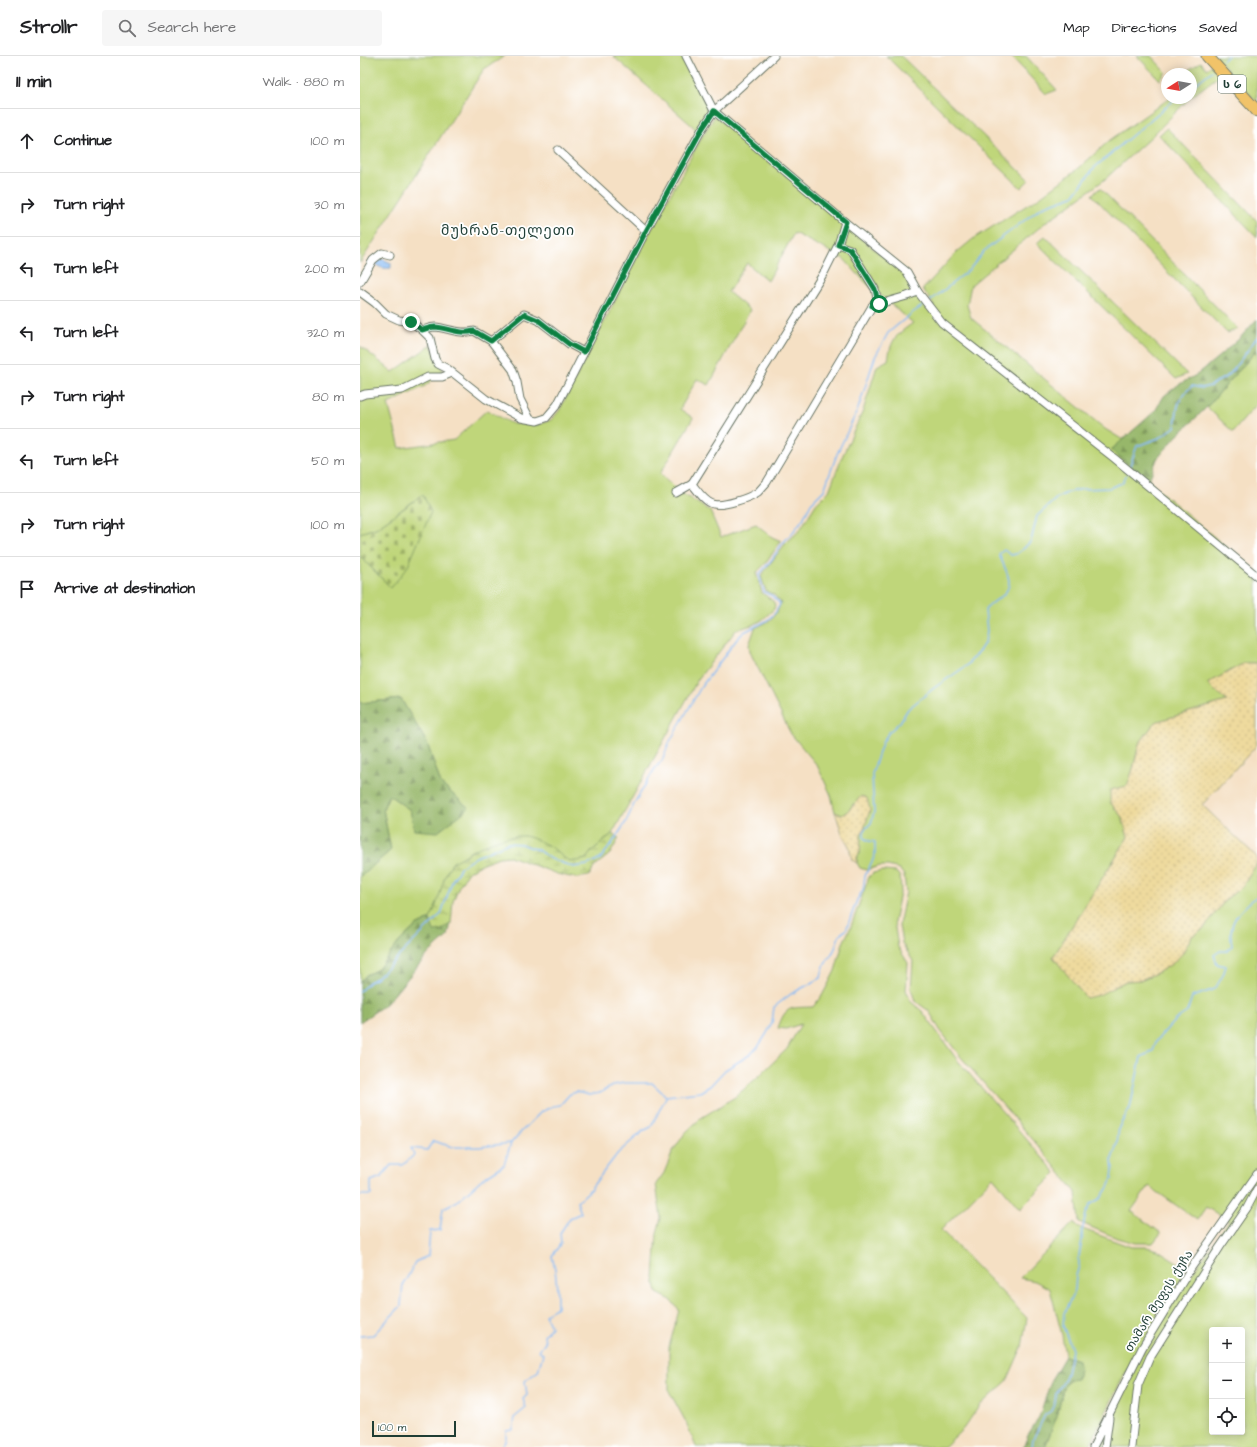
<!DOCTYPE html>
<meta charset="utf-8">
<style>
body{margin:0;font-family:"Architects Daughter","Noto Sans Georgian",sans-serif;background:#f6f6f6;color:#202124}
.controls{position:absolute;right:12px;bottom:12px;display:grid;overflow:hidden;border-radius:4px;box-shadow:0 2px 10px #0003}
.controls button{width:36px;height:36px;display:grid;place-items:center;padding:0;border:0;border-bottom:1px solid #e0e0e0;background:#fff;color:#202124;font:20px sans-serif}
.compass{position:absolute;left:801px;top:12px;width:36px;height:36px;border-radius:50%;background:#fff;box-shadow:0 2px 10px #0003;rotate:259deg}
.scale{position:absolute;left:12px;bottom:10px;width:84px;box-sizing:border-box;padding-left:4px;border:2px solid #1f3d34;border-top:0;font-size:11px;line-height:14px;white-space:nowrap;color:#1f3d34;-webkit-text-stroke:3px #fff;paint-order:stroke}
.stop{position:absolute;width:12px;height:12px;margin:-9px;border:3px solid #0b8043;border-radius:50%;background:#fff}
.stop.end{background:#0b8043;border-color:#fff;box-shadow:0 1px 4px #0008}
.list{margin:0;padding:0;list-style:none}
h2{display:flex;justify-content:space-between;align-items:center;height:52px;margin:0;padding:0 16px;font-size:17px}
h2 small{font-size:13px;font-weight:400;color:#757577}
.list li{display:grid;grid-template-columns:26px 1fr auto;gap:12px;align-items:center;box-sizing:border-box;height:64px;padding:0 16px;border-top:1px solid #e0e0e0}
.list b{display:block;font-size:15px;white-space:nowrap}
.list em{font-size:13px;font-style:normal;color:#757577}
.icon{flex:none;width:22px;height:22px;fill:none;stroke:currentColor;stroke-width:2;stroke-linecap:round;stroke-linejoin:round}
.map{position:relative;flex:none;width:897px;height:1391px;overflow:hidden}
header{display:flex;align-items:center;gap:24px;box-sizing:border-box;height:56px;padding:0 20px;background:#fff;border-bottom:1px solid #e0e0e0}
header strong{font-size:19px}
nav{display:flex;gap:22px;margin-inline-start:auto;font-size:14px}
.search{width:280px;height:36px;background:#f6f6f6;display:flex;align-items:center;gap:10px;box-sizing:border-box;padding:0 14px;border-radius:4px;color:#757577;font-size:15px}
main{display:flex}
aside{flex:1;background:#fff}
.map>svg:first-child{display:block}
.grass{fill:#bfd67a;stroke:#6f8a57;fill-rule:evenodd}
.forest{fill:url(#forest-firs);stroke:#5b7a4f}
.wetland{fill:url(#wetland-marsh);stroke:#6f8a57}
.sand{fill:url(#sand-dots);stroke:#868c69}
.cemetery{fill:url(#cemetery-stones);stroke:#6f8a57}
.water{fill:#86baf4;stroke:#527c94}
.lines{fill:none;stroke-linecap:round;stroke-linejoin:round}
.stream{stroke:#86baf4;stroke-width:1.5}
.minor-casing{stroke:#6a7666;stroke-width:9}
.highway-casing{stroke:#6a7666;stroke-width:13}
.minor{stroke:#fff;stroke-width:7}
.highway{stroke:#f1c369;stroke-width:11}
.route{stroke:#0b8043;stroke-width:5}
.labels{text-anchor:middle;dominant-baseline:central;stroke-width:3.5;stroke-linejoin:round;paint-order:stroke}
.shield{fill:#fff;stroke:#627771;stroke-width:1}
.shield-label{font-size:11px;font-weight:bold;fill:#1f3d34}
.street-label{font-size:12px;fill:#1f3d34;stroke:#fff}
.quarter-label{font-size:14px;letter-spacing:1px;fill:#1f3d34;stroke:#fff}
</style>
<header>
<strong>Strollr</strong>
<div class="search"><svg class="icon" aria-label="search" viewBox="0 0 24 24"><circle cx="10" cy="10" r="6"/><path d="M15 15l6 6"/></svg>Search here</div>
<nav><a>Map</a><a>Directions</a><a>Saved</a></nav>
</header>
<main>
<aside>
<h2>11 min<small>Walk · 880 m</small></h2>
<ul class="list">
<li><svg class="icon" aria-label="ahead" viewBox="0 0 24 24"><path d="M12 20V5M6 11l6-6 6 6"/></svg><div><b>Continue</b></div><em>100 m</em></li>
<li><svg class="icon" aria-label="right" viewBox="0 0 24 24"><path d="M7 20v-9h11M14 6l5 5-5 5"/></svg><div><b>Turn right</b></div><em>30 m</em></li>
<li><svg class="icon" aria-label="left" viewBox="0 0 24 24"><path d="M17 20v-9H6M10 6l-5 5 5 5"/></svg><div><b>Turn left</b></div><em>200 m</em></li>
<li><svg class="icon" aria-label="left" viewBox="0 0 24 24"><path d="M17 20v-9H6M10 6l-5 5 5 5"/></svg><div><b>Turn left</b></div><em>320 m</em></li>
<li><svg class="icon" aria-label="right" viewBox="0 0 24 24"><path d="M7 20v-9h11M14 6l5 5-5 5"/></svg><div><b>Turn right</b></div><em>80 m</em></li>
<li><svg class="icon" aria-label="left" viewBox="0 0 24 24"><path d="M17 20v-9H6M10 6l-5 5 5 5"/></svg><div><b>Turn left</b></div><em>50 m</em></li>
<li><svg class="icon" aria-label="right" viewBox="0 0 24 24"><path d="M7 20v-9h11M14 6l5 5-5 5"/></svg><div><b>Turn right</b></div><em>100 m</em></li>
<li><svg class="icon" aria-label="arrive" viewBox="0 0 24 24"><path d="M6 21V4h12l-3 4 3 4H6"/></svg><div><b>Arrive at destination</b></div></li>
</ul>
</aside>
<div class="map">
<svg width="897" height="1391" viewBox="0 0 897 1391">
<defs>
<pattern id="forest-firs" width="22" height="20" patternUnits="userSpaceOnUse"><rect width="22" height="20" fill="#97b76a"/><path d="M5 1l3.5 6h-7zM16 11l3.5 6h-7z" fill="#7b9658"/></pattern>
<pattern id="wetland-marsh" width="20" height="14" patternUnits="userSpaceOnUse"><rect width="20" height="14" fill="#bfd67a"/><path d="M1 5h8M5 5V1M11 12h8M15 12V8" fill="none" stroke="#9baf65"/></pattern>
<pattern id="sand-dots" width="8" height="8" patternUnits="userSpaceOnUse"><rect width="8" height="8" fill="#eeda9e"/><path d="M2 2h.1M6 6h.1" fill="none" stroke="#ccbc89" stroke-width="1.8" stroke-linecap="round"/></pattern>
<pattern id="cemetery-stones" width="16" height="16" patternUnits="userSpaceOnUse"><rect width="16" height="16" fill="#bfd67a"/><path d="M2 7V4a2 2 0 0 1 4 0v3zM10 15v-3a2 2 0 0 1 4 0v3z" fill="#9baf65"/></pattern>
</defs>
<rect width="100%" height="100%" fill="#fff"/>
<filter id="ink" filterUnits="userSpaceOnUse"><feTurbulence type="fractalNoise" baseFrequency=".025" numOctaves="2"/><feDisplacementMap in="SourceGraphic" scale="8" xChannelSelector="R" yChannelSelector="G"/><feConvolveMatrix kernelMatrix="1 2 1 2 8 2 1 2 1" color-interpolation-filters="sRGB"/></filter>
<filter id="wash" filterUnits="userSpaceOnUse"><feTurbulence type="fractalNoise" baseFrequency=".012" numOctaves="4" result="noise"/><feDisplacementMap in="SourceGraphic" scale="16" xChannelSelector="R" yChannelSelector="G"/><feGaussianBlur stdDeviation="0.9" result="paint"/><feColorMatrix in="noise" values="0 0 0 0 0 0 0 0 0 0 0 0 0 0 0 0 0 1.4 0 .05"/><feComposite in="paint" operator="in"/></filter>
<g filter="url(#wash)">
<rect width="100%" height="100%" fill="#f5e0c4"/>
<g class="grass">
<polygon points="0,0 145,0 124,13 0,207"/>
<polygon points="253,0 321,0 350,56 337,74"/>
<polygon points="526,0 541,0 669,124 661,132"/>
<polygon points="651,0 666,0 697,34 686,38"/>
<polygon points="777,0 791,0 806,16 800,24"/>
<polygon points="855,0 894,0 897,2 897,46"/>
<polygon points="841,6 847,13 851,9 860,19 831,41 831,18 822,18"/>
<path d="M810,42H830L792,80L744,124L686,166L611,229L607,249L611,262L745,373L763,384L751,394L897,517V607H884L847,628L867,645L795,666L779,688L773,713L767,731L750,746L762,761L768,781L693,901L753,932L766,925L780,924L799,916L813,907L822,898L832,880L844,872L866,843L883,830L897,807V1391H735L781,1299L835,1213L869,1165L846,1151L837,1164L789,1130L771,1155L801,1177L793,1187H775L757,1182L719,1166L716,1136L675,1086L600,1000L580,974L569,955L555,945L551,933L553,905L542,887L539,869L546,836L544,819L539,813L528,810H520L506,814L500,812L497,807V802L500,796L501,779L505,770L494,747L489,754L482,759L475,756L471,739L457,709L431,678L390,596L389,589L395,572C409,566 415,562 421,547L414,539L406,535L401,520L425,488L440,474L456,448L469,435L482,401L503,355L517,310L528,304C531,283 536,279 553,267L504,225L484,203L434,177L408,225L387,207L368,236L390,254L349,329L337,323L320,353L333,362L300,418L323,438L350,455L361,481L396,468L412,481L421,485L406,507L396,517L402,537L413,545L415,549L414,553L402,564L395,568L376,574L338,623L252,778L232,795L226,803L216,806L205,804L113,794L94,806L86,819L77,849L70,863L56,870L40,885L18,913L6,919L0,926V821L31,794L23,753L29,739L50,754L108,752L81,728L67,687L41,643L0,647V500L31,532L62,439L16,472L0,477V290L33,316L71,289L83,315L65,330L28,348L40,392L94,384L127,354L153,368L177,369L191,364L199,355L292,172L343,79L355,60L545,219L567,253L568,251L574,250L563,233L596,197L613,183L680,141L719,112L750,84ZM852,1274H882V1376H852Z"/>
<polygon points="807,72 897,165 897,181 799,79"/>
<polygon points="740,132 878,273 867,277 732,139"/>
<polygon points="685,180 827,318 816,323 677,187"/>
<polygon points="897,294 897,348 873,376 847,351"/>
<path d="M523,815L536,816L540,821L541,832L534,866L538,891L548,907L546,934L551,946L562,955L598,1005L696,1117L660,1153L633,1121L581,1174L667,1262L662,1291L647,1325L620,1349L603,1373L584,1391H336L326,1366L309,1335V1291L319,1254L311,1244L297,1237L294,1222L297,1177L301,1162L296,1128L304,1117L313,1095L325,1077L341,1062L375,1041L400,1019L427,993L441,968L426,973L418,972C426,949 430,952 453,951L463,938L475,915L483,887L490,873L509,821L513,817Z"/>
<polygon points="714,1166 717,1171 771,1191 787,1191 798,1194 825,1211 825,1216 763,1321 729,1391 685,1391 698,1357 703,1332 709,1324 718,1304 705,1300 702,1279 690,1233 675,1225 660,1222"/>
</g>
<g class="forest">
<polygon points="897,263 897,294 847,351 815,382 797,403 789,424 751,394 795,355 804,340 818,329 838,318 879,283"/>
<polygon points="41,643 67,687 81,728 109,752 78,776 54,774 50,754 29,739 23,753 31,794 0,821 0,647"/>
<polygon points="70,863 74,874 82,874 91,867 88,880 69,897 26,948 0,966 0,926 6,919 18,913 40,885 56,870"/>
<polygon points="705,1300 718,1304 720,1314 717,1323 709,1324 703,1332 698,1357 685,1391 663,1391 669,1377 679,1361 692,1322"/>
</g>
<path class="wetland" d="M252,778L259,782L250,798L235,810L229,820L215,822L197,818L150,800L139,801L123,807L108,816L99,830L93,845L91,867L82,874L74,875L70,863C72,858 75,854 76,849C82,835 83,818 93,806C96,804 100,802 104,800C121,789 143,779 164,780C171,781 180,785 187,789C205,798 202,810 226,803L232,795Z"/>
<g class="sand">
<polygon points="884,607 897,607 897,689 842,749 897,801 897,807 883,830 866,843 844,872 832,880 822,898 813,907 799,916 780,924 766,925 739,939 726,942 693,901 768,781 762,761 750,746 750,734 767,730 773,713 779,688 795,666 867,645 847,628"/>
<polygon points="501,740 507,742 510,754 505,770 501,779 500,796 497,801 497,807 492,804 489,790 483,780 475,756 482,759 489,754"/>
</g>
<polygon class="cemetery" points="63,439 71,456 48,510 31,532 0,500 0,477 16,472"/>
<path class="water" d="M23,203L31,207V212C25,213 18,212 15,207L17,204Z"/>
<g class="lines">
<g class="stream">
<polyline points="863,4 868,0"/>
<polyline points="831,31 852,15"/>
<polyline points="569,246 609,214 624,195 682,151 713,140 734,112 816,42"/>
<path d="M769,412L777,390L799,382L815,371C817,351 817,343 832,330L842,332L850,330L869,319L888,294L897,281"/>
<polyline points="0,935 9,926 17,922 81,858 93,823 101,811 116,801 148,787 161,788 178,794 189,802 213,811 227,809 240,803 251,789 266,766 275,746 294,714 303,703 309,687 341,631 377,583 384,576 406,565 415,557 420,548 412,540 404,536 399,519 412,503 422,488 433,476 443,463 451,447 464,434 477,398 498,353 515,301 528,277 552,257 564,249"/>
<polyline points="0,1139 11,1139 11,1125 21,1121 31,1109 43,1109 54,1099 51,1092 67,1094 73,1085 93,1091 119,1091 151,1087"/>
<path d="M0,1280L13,1279L41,1250L43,1227L47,1222L55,1206L68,1200L70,1175L80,1174L83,1152L96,1146L122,1123L144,1109L151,1087L159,1078L181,1056L193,1050L200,1049L210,1038L217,1036L229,1039L240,1037L254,1029L264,1027H292L306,1040L340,1036L350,1030L365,1014L391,998L400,988L407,977L412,967L414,951L431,938L461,922C463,908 467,906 473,896C479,887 475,880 486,874L497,844L503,834L505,820L515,799V786L509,785L504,782V774L511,767L514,756L512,718L522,687L529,676L540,666L548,653L574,632L606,610L617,598L625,586L627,575L625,554C630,548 635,545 642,540C657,528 644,512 639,498L644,494L651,499L656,498L663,493L671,485L677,460L698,441L709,436L723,433L749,432L762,427L768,416"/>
<path d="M141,1391L146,1383V1375L153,1374L155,1361L166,1352L163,1343L167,1339L165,1325L178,1315L183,1298L179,1294L185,1286L184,1279L191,1271L185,1259L197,1251C197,1233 197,1217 192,1200L201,1187L200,1177L210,1162L221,1157L217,1146L228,1136L258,1097L283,1075L291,1071L306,1041"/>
<path d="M672,1391L673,1383L685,1359L691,1355L695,1346L696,1337L704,1325L707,1317L712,1294L703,1270L704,1257L715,1234L716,1220L719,1210V1200L722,1184V1175L726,1158L731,1148L741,1142L747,1133L752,1123L753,1113L752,1103L757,1088L759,1071L770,1052L781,1001L793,995L797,984L815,964L827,956L832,941L855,933L863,919L866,910L857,908L854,899L860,895H867L872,890C867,865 879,855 897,840"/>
</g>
</g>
</g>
<g filter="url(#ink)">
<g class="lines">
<g class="minor-casing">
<g id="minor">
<polyline points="326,0 354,55 485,166 547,216 558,236 582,267 754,402 897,520"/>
<polyline points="198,94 286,175"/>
<path d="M478,189L490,193L515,233L517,242L407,426C404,429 401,433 398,436C389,442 363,451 353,448C345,446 337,434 332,428L465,215L478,189L485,166"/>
<polyline points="0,226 13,204 22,197 30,199"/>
<polyline points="0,236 15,247 26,258 39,264 51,266 62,274 70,282 75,303 78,308 88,313 126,343 161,362 177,365 186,362 197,349 212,320 286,175 342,73 354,55 414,0"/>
<polyline points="512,250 547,240 558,236"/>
<path d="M62,274C66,273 71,271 75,271C88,272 101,279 114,275L131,285L153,314L157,326L160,343L170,363"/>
<polyline points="131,285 164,258 178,264 209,288 224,296"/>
<polyline points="0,340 5,338 42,334 68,321 82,321 92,317"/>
<polyline points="316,437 332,428"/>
<polyline points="733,1391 782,1292 831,1212 897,1118"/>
<polyline points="745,1391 749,1362"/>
<polyline points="771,1391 778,1329 790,1301 860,1191 887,1152 897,1133"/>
</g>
</g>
<g class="highway-casing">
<polyline id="highway" points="847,0 897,55"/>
</g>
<use href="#minor" class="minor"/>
<use href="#highway" class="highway"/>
</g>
</g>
<g class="lines" filter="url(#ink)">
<path class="route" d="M51,266L62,274C66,273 71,271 75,271C88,272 101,279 114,275L131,285L164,258L178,264L209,288L224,296L286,175L342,73L354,55L486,166L478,189L490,193L515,233L517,242L512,250L519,248"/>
</g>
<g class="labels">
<rect class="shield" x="858" y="19" width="28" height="18" rx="3"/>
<g class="shield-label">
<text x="872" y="28">ს 6</text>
</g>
<g class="street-label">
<text transform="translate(799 1245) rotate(-58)">თამარ მეფეს ქუჩა</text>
</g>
<g class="quarter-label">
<text x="148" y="175">მუხრან-თელეთი</text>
</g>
</g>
</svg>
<div class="controls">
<button>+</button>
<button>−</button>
<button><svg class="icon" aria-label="locate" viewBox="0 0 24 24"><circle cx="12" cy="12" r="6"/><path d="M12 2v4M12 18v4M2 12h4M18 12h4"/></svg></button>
</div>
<svg class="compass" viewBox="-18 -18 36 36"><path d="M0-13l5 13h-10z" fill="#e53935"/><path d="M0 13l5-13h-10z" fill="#757577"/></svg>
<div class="scale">100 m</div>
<div class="stop" style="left:519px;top:248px"></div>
<div class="stop end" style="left:51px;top:266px"></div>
</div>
</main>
